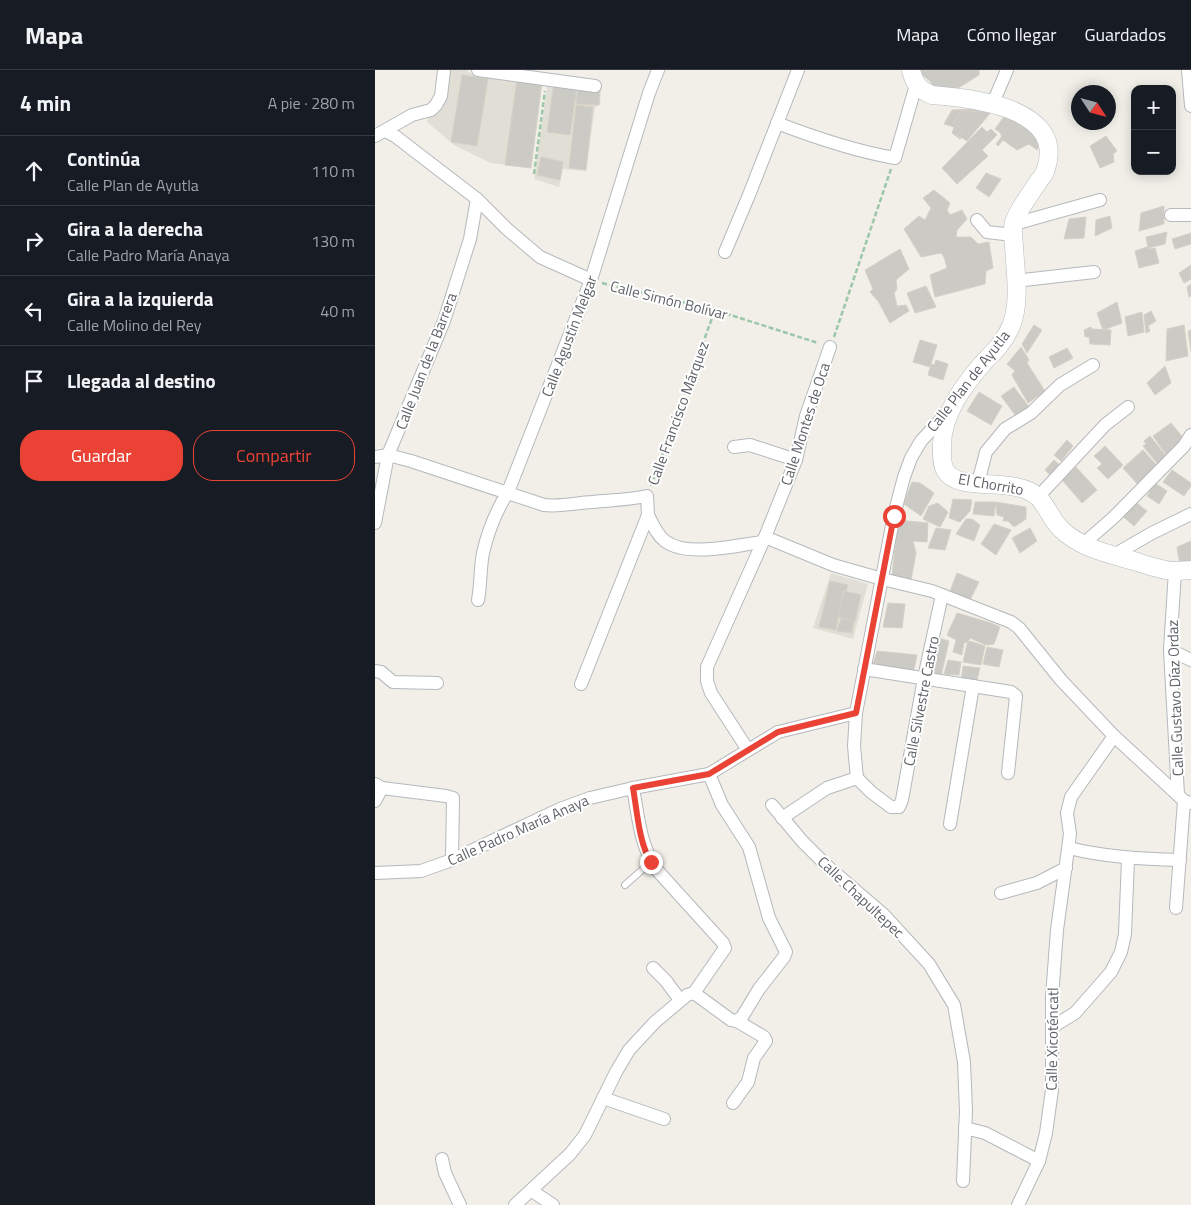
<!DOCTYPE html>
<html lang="es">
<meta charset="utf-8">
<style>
body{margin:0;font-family:"Titillium Web",sans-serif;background:#242831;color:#f1f3f6}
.controls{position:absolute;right:15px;top:15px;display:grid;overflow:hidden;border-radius:10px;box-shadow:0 2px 12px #0003}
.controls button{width:45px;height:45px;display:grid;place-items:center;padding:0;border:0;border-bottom:1px solid #363941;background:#171b24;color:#f1f3f6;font:25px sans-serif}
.compass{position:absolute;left:696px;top:15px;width:45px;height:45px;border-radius:50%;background:#171b24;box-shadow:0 2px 12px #0003;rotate:126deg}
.stop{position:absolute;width:15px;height:15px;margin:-11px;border:4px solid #ea4335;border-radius:50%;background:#fff}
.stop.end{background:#ea4335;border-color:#fff;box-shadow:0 1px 5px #0008}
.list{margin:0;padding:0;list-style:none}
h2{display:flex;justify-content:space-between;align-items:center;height:65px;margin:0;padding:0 20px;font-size:21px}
h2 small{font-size:16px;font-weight:400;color:#9ea1a6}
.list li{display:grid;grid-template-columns:32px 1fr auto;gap:15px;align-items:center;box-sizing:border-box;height:70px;padding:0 20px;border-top:1px solid #363941}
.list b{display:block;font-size:19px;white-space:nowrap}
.list p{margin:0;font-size:16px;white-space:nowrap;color:#9ea1a6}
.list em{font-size:16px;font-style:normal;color:#9ea1a6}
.actions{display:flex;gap:10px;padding:15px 20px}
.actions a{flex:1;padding:11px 0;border:1px solid #ea4335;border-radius:20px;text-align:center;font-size:18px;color:#ea4335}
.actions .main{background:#ea4335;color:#fff}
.icon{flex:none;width:28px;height:28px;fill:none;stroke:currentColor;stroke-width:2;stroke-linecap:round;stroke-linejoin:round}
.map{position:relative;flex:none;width:816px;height:1135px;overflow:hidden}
header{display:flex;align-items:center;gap:30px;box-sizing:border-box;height:70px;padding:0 25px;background:#171b24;border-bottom:1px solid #363941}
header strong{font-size:24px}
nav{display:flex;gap:28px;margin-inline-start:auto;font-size:18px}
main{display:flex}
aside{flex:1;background:#171b24}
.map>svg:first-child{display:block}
.education{fill:#e1ded6}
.building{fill:#cccac5;stroke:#d6d1c6}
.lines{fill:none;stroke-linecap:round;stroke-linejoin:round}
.lane-casing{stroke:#b5b8bc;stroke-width:8}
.street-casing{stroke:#b5b8bc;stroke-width:14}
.secondary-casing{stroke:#b6babf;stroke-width:19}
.path{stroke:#9cc7a9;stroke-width:2.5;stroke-dasharray:5 2.5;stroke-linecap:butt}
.lane{stroke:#fff;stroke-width:6}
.street{stroke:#fff;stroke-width:12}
.secondary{stroke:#fff;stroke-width:18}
.route{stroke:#ea4335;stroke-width:6}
.labels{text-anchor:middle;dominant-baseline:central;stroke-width:4;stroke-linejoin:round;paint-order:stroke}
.street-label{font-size:15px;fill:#5f6368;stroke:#fff}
</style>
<header>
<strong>Mapa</strong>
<nav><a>Mapa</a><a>Cómo llegar</a><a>Guardados</a></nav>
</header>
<main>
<aside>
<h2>4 min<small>A pie · 280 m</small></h2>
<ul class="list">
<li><svg class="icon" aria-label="ahead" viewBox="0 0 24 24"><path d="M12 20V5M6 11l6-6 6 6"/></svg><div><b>Continúa</b><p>Calle Plan de Ayutla</p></div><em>110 m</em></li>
<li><svg class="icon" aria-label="right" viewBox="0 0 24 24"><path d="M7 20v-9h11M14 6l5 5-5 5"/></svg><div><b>Gira a la derecha</b><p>Calle Padro María Anaya</p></div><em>130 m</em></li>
<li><svg class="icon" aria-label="left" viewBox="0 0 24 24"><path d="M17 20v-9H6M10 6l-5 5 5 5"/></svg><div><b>Gira a la izquierda</b><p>Calle Molino del Rey</p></div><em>40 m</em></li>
<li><svg class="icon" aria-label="arrive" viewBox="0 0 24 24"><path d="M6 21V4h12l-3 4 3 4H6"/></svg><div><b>Llegada al destino</b></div></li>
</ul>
<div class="actions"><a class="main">Guardar</a><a>Compartir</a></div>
</aside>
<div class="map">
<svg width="816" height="1135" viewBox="0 0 816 1135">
<rect width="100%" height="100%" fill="#f1efe8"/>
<g class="education">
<polygon points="71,0 91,0 95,3 142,9 156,98 116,93 79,75 52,52"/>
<polygon points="173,11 226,17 225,35 220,37 211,100 210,101 188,99 184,117 159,109"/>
<polygon points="456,503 493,514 478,569 438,558"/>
</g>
<g class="building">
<polygon points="546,0 604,0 604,5 580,20 561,22 555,11 546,4"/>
<polygon points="87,5 113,9 102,76 76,72"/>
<polygon points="142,9 167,12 156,98 130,95"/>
<polygon points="179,13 202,16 195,65 172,62"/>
<polygon points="203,16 225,17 224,35 201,34"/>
<polygon points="201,35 218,37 211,100 194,98"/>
<polygon points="605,39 596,58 585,69 577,63 579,57 569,54 577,40"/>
<polygon points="586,41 617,41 592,71 582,65 588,59 579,53"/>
<polygon points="631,44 669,69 662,80 654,74 642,80 628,70 623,76 621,74 627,66 625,64 626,63 620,59"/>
<polygon points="607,57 612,62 616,59 622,65 607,80 613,86 582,114 567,98"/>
<polygon points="731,66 742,81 738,84 739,92 725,98 715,76"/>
<polygon points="166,87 188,92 185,110 162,105"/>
<polygon points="611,103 626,109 614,127 601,118"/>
<polygon points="559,120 575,133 572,140 575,145 587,140 592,149 582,160 581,167 596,167 603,174 614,172 618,198 611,201 610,214 560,227 555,205 572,198 569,187 566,183 546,187 529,159 544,146 550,150 556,138 548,128"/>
<polygon points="789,136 789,154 764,161 766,143"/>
<polygon points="735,146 737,158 720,166 721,150"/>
<polygon points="711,147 709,168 689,169 694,149"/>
<polygon points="792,162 790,174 773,178 771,167"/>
<polygon points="816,163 816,174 800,179 797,169"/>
<polygon points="772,177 773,179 780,178 784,193 764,198 760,181"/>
<polygon points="525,179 534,199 521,210 522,219 519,223 522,236 531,235 534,241 515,253 503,231 495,222 498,219 490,200"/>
<polygon points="816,195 816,209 809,213 804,203"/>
<polygon points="816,214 816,226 814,227 812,217"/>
<polygon points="551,216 561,237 540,243 532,223"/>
<polygon points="742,232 747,253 728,260 722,243"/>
<polygon points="776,241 781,251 773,256 775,261 771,263 769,245"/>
<polygon points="767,242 769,262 753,266 750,247"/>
<polygon points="659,255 667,260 652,283 647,274"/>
<polygon points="809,255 813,286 791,291 792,259"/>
<polygon points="716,257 717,259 736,260 735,275 715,274 714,267 710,267 709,260"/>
<polygon points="816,260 816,282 813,261"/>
<polygon points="545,270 562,275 555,297 538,292"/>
<polygon points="646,277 654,290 652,293 670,321 653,333 637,305 640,301 632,294"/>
<polygon points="692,278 698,288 679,298 674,287"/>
<polygon points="561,290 573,294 568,310 553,305 556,294 559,295"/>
<polygon points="790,296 796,313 780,325 772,313"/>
<polygon points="639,317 654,337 641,346 626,326"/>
<polygon points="604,322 627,336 616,355 592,341"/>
<polygon points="796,353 811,371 794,389 778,366"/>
<polygon points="775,366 791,386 785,397 768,376 771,374 769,371"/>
<polygon points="692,370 698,376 686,391 679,385"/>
<polygon points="730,376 748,395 733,409 722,398 727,394 719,386"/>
<polygon points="768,380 785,399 765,417 748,398"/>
<polygon points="679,390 687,397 678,408 670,400"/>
<polygon points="701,397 722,420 707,433 687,410"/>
<polygon points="797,400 816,413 816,416 809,426 788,412"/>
<polygon points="537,412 545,413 559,423 546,446 529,434"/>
<polygon points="780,413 792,421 784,434 772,426"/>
<polygon points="578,429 597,430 595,441 585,452 574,448"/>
<polygon points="758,430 772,441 759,456 746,445"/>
<polygon points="600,432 621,432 619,446 598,444"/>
<polygon points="621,432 651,437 651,449 639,457 633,451 628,451 629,447 622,445"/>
<polygon points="563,433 573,442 565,457 548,449 554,436"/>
<polygon points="591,449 597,449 605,455 599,471 581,464"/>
<polygon points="523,450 553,453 552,472 538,471 541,483 536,510 517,506"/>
<polygon points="619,454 636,460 621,485 606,474"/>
<polygon points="561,458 576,460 570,480 553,478"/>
<polygon points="655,458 662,471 645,483 637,468"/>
<polygon points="816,471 816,493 805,496 802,477"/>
<polygon points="582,503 604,512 594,532 574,524"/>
<polygon points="455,511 473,515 471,521 468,521 461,560 444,557"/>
<polygon points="469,521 486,525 480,551 463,547"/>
<polygon points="513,533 530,534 527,558 508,557"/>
<polygon points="582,543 616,553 625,557 619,574 611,575 595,568 593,572 589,573 587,585 578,582 581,570 572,565"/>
<polygon points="466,548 479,551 477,563 462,561"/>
<polygon points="560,567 574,571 566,606 553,603"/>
<polygon points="595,571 610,576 606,595 588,592 592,574"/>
<polygon points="612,577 628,580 624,597 608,594"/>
<polygon points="502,581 542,585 538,604 497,598"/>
<polygon points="573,590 586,592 584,605 569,604"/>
<polygon points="588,596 605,598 601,614 586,612"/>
</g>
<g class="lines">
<g class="lane-casing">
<polyline id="lane" points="250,815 276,792"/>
</g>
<g class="street-casing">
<g id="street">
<polyline points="103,0 220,16"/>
<polyline points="813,0 816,36"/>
<polyline points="618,33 632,0"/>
<path d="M402,53C441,68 479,81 520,88L541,15"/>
<polyline points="10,61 20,66 102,129 132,159 165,187 216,210"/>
<polyline points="0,66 37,45 56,40 61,35 66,26 69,0"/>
<polyline points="796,145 816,145"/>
<polyline points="602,150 612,162 638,165"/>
<polyline points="639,154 725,130"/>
<polyline points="350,182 374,125 423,0"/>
<polyline points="640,211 719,202"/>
<polyline points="359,377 375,375 421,390"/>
<path d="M0,387L13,385L36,391L169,435C185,437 201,433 217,432C236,430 253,430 272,426L273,445L206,614"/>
<polyline points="603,413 611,382 630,359 656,343 685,315 718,295"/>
<polyline points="663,427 730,355 753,337"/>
<path d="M273,445C278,455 282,465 290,471C312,488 362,475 387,472"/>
<polyline points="0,453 13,385 69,251 95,169 102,129"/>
<polyline points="390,467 458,495 507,509 557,521 636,552 644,558 686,610 739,666 803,725 809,731 816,733"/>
<polyline points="708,474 738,448 809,376 816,365"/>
<polyline points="739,485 777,463 816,444"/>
<polyline points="800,501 795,580 803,725"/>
<polyline points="567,525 549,608 527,730 524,737 516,737 496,722 482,708 479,676 481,643 519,445 529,407 536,388 546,371 572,343"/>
<path d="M103,530C106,514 105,498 108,483C113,461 121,441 133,422L216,210L274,23L283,0"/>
<polyline points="795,580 816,590"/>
<polyline points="489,599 636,622 641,626 633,703"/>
<polyline points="0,601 6,602 18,612 62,613"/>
<polyline points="373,680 336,623 332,611 332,597 390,467 421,390 431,346 455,277"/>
<polyline points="334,704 347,735 374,777 394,848 411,882 409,887 384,919 367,947 362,951"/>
<polyline points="0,714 7,718 71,726 78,728 77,790"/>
<path d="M258,718C263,745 265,775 281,799L348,873L350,878L319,923"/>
<polyline points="0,731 7,718"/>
<polyline points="397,735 427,771 451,795 509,845 554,894 579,935 589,992 591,1041 588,1111"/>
<polyline points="407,748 452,718 482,708"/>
<polyline points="575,754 598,616"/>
<path d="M694,778C730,787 767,789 805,790"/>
<polyline points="0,803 46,801 77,790 185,739 215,728 258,718 334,704 403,662 481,643"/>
<polyline points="626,823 662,813 691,798"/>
<polyline points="801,838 809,731"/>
<polyline points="278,898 291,911 305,930"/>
<polyline points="319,923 356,950 362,951 389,967 391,971 379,988 373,1012 358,1033"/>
<polyline points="677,957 700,943 736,902 746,882 750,864 753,789"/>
<polyline points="228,1028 289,1049"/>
<polyline points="590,1058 610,1063 664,1091"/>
<polyline points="67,1089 70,1103 85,1135"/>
<polyline points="157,1121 178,1135"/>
<polyline points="140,1135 195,1084 210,1065 241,1002 254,980 280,952 312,925 319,923"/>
<polyline points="643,1135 664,1091 671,1063 677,1020 677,927 682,860 695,764 692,743 696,727 739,666"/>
</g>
</g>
<g class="secondary-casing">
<path id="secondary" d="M536,0C539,13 544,20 557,25C596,28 691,37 671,99C670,104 666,108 663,112C655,125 644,138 639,152C637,159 638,168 639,175C640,200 646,232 636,256C630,271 619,282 608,293C589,315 568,343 567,374C567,382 566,393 570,400C583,424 640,405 663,427C673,437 676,450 686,459C705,478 734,484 759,491C772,495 787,501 801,501C806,501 811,500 816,500"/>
</g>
<g class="path">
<polyline points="159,104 170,21"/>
<polyline points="227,213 340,240 443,273"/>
<polyline points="459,267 516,99"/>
<polyline points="276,416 340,240"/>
</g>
<use href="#lane" class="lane"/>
<use href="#street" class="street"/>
<use href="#secondary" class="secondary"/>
</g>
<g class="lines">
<path class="route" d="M276,792C264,774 262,740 258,718L334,704L403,662L481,643L519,446"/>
</g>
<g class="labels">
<g class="street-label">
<text transform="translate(294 230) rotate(14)">Calle Simón Bolívar</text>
<text transform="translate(194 266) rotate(-69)">Calle Agustín Melgar</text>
<text transform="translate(51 291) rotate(-69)">Calle Juan de la Barrera</text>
<text transform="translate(593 311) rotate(-52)">Calle Plan de Ayutla</text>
<text transform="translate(303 343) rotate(-70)">Calle Francisco Márquez</text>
<text transform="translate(430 354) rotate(-72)">Calle Montes de Oca</text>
<text transform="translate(616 414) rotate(10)">El Chorrito</text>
<text transform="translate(800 628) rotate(-92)">Calle Gustavo Díaz Ordaz</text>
<text transform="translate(546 631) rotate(-79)">Calle Silvestre Castro</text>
<text transform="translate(143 760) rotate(-24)">Calle Padro María Anaya</text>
<text transform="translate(486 827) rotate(43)">Calle Chapultepec</text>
<text transform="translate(677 969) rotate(-89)">Calle Xicoténcatl</text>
</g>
</g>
</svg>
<div class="controls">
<button>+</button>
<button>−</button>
</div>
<svg class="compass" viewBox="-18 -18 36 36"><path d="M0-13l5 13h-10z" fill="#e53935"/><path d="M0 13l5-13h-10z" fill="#9ea1a6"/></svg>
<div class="stop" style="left:519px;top:446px"></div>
<div class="stop end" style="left:276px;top:792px"></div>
</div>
</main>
